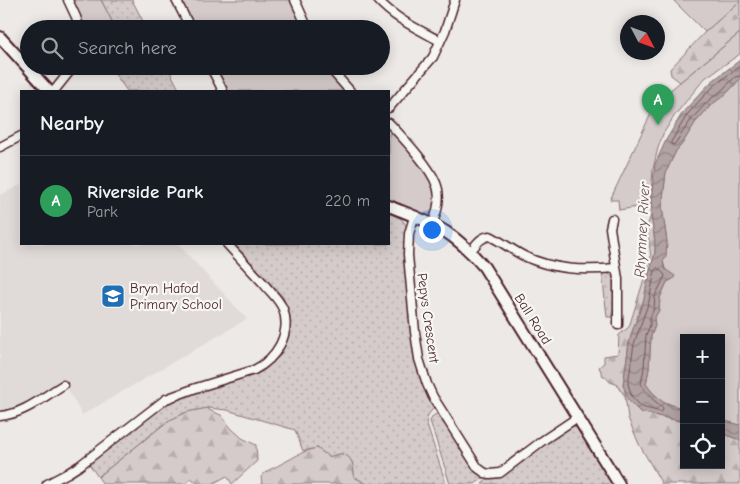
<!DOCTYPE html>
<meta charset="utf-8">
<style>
body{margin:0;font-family:"Comic Neue",sans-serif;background:#242831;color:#f1f3f6}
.controls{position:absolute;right:15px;bottom:15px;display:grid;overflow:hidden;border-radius:0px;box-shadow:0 2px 12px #0003}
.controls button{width:45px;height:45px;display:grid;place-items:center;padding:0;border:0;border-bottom:1px solid #363941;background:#171b24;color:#f1f3f6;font:25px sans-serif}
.compass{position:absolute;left:620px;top:15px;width:45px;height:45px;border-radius:50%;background:#171b24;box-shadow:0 2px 12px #0003;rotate:131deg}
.you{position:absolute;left:431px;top:229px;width:18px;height:18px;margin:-12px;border:4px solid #fff;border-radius:50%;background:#1a73e8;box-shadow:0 0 0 8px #1a73e833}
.badge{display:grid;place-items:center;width:32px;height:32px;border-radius:50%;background:#db2777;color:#fff;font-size:16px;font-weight:700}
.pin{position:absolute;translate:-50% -41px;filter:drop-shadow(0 1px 2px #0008)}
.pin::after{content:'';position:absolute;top:26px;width:18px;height:15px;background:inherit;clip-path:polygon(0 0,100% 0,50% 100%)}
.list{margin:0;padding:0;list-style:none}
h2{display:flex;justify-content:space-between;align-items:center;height:65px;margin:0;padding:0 20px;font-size:21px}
h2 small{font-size:16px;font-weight:400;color:#9ea1a6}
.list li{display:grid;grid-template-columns:32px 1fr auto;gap:15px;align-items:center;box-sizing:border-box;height:90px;padding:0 20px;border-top:1px solid #363941}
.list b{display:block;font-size:19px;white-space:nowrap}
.list p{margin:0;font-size:16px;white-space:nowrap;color:#9ea1a6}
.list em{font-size:16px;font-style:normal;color:#9ea1a6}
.icon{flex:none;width:28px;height:28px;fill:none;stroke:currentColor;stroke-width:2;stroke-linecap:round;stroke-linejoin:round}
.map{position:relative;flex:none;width:740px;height:484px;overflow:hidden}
.search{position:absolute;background:#171b24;box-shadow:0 2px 12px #0003;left:20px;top:20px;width:370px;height:55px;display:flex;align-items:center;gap:12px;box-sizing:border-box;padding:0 18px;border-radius:28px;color:#9ea1a6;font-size:19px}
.panel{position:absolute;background:#171b24;box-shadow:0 2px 12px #0003;left:20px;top:90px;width:370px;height:155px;border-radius:0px}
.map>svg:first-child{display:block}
.built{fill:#e0dad8}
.grass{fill:url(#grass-dots);stroke:#8f757a}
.forest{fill:url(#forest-firs);stroke:#8f757a}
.park{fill:#d4cbca;stroke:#8f757a}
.water{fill:url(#water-waves);stroke:#886e73}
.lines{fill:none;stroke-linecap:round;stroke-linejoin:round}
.shore{stroke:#73535b;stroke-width:1}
.street-casing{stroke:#4a1f2b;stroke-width:11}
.secondary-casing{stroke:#4a1f2b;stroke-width:14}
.street{stroke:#f6f6f2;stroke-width:8}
.secondary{stroke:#f6f6f2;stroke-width:10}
.labels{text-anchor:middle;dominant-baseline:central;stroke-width:4.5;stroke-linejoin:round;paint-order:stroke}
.poi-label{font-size:14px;fill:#4a1f2b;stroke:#f6f6f2;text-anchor:start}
.street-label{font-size:14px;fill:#4a1f2b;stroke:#f6f6f2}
.water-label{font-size:15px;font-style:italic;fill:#6e4d55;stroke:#f6f6f2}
</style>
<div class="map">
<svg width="740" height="484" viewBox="0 0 740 484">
<defs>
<pattern id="grass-dots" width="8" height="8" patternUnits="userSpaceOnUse" patternTransform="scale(1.25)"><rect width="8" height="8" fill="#d4cbca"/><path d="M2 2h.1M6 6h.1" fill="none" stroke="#b8aeae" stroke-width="1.8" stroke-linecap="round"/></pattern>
<pattern id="forest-firs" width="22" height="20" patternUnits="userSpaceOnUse" patternTransform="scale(1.25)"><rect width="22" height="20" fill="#d4cbca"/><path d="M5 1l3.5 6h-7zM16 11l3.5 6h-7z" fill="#b8aeae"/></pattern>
<pattern id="water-waves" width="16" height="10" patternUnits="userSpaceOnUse" patternTransform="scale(1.25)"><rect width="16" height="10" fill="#b1a2a3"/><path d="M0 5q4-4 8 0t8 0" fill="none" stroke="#928385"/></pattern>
</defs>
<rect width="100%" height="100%" fill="#ece9e6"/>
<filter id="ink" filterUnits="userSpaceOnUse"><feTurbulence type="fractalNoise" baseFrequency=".02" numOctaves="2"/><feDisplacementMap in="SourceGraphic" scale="10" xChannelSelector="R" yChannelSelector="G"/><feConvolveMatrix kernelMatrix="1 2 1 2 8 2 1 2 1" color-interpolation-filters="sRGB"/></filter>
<g filter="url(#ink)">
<polygon class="built" points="21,185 21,244 178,244 247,319 82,415 63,380 9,414 0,414 0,195"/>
<g class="grass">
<polygon points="101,0 132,0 147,29 116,29"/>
<polygon points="111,66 167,66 180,91 127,91 110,67"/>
<path d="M389,213L400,218L404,222L407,228L406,239V269L410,324L417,359L435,406L428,415L426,422L446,484H367L354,477C354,468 353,455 341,454C338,454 332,456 329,457L317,448L303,451L295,430L227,410L208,408L187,412L168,421L98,477L88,462L170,400L263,368L280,356L289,330L288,312L283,297L234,244H389Z"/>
<path d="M602,273C607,273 611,274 613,278C615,284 613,308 613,315L612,317H607Z"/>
<polygon points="436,414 440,414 471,465 479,473 486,476 475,484 450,484 430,421 433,416"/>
<polygon points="568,426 572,426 579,427 615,484 482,484 490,477"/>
</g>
<g class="forest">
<polygon points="740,1 740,33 680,82 671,75 670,69 705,32"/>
<polygon points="651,215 655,242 655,253 649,274 644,299 632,332 629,343 623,385 640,412 684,422 684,465 721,465 721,433 740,440 740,484 662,484 639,444 628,418 625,396 616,384 610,382 605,376 603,376 599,367 604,363 604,356 618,354 619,335 629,327 651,257 647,227"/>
<polygon points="208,408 209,410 221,415 231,428 242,438 256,445 257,461 232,484 227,476 212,484 198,484 191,478 186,484 103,484 98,477 168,421 187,412"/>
<path d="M317,448L329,457C332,456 338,454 341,454C353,455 354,468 354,477L367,484H262L261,477C269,468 271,470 281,464C295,457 300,452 317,448Z"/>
</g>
<g class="park">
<polygon points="71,0 101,0 116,29 83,29"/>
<polygon points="179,0 292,0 306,29 194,29"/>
<polygon points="673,0 740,0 740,1 705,32"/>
<polygon points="740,33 740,54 705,78 675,115 663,134 658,148 653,169 650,205 619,210 618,200 610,200 657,101"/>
<polygon points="213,66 326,66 347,91 227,91"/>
<path d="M740,79V425L721,420V338H684V409C664,402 658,401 646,384L649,369L651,336L655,326L654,319L659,310L660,298L667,282L673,279L665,269L663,261L667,242L662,207L666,172L676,151L682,144L695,123L711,105L726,94Z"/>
<path d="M389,128C406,145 449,188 431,213L422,216L389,201Z"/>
</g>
<g class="water">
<polygon points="740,60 740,79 726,94 711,105 695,123 682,144 676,151 666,172 662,207 667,242 666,256 663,262 665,269 675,276 673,279 667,282 660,298 659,310 654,319 655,325 651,336 649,369 646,384 652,392 663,402 684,409 684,422 640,412 628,400 623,385 629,343 632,332 644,299 649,274 655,253 655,242 651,215 652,191 655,164 666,140 683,112 711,82"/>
<polygon points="721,420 740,425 740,440 721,433"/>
</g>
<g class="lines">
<g class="shore">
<polyline points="740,66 715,85 702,98 687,115 671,142 671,144 674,145 691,120 707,102 722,90 735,77 740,76"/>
<polygon points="658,268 664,274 665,276 655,296 654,308 650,318 650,325 646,335 644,368 641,384 649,396 663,408 663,410 661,412 642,407 632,397 628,384 634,344 649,301 655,270"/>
</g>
<g class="street-casing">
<g id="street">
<polyline points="68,0 76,17 80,29"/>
<polyline points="176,0 191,29"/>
<polyline points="295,0 308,29"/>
<path d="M378,0C395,19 418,29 440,41"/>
<polyline points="210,66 223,91"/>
<polyline points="328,66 350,91"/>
<polyline points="54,91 74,66"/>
<polyline points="389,108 433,57 445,31 455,0"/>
<path d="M389,123C403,138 431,167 437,186C441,198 437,213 432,225"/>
<polyline points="0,147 21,136"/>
<polyline points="414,217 409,234 408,255 415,332 419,359 427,384 433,397 478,468 485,473 490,474 500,473 542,441 578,417"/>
<polyline points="612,219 610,228 618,279 618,325"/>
<path d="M470,252C476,245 480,237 490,236C502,242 512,250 524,256C553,270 584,271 616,268"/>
<path d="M0,416C24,414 43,397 63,385"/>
<path d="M47,484L68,473L79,466L166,399L196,388L254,370C276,359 292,334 283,309C279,299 270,292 264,284C252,271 239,257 227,244"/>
</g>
</g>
<g class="secondary-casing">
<g id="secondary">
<polyline points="0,37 49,91"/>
<path d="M389,206C408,214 429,221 446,232C461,242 473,254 484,267L619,484"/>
</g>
</g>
<use href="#street" class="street"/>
<use href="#secondary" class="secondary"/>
</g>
</g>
<defs>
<g id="school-square" transform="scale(1.25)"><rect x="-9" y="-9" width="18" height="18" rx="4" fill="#1f6fb2" stroke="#f6f6f2"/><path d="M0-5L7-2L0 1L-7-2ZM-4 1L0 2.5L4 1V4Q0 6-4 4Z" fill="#fff"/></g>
</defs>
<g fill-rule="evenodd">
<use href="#school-square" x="113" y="296"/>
</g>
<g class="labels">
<g class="poi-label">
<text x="130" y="288">Bryn Hafod<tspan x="130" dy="16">Primary School</tspan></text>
</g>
<g class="street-label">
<text transform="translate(428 318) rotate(82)">Pepys Crescent</text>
<text transform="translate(533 319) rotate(58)">Ball Road</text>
</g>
<g class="water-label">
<text transform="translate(642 230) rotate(-87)">Rhymney River</text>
</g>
</g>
</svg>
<div class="controls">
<button>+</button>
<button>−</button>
<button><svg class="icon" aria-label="locate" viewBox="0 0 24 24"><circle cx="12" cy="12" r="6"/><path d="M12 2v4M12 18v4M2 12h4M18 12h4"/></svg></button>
</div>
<svg class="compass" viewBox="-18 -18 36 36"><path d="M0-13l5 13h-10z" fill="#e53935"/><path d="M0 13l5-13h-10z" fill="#9ea1a6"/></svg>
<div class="you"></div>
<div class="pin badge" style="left:658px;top:125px;background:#2e9e5b">A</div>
<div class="search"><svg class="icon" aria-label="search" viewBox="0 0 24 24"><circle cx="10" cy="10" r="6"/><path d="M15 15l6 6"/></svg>Search here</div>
<section class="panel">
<h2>Nearby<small></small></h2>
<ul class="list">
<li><span class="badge" style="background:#2e9e5b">A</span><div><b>Riverside Park</b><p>Park</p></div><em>220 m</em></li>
</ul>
</section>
</div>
